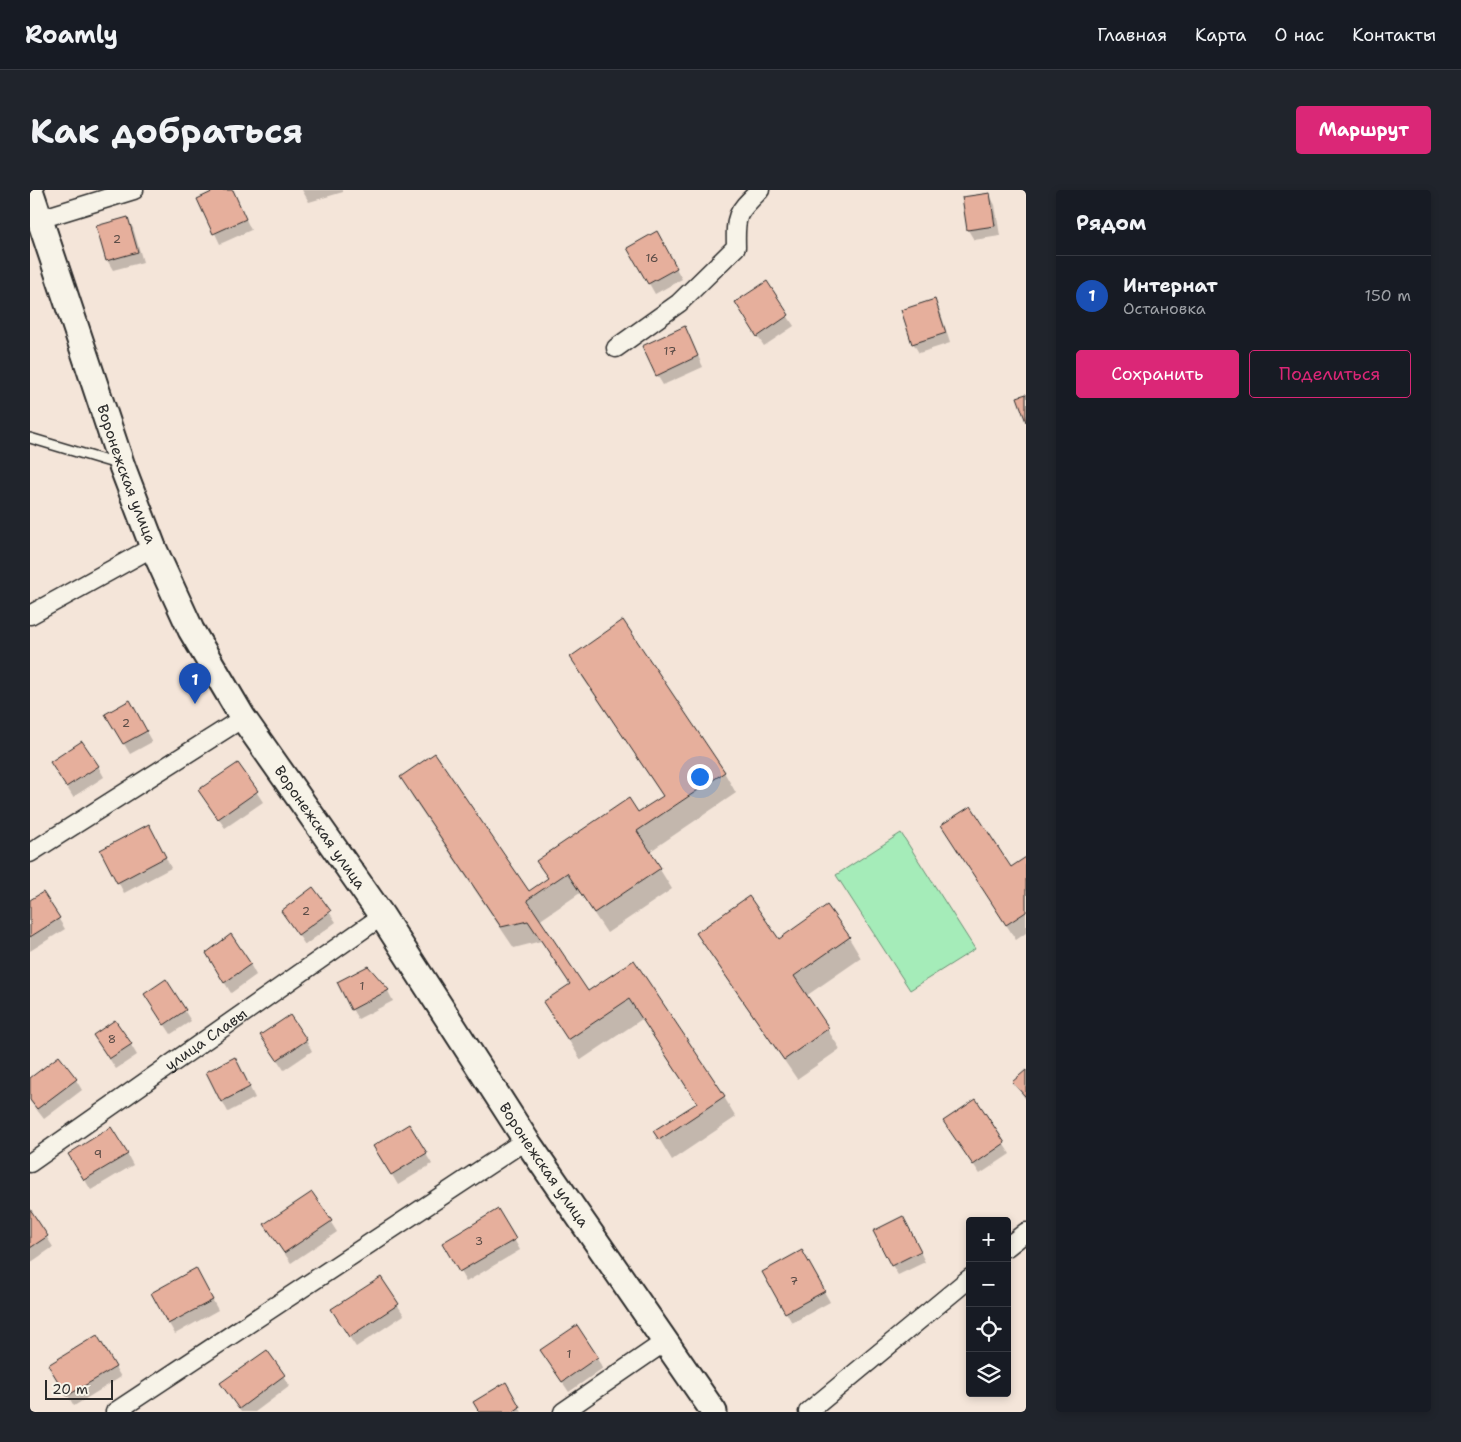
<!DOCTYPE html>
<html lang="ru">
<meta charset="utf-8">
<style>
body{margin:0;font-family:"Shantell Sans",sans-serif;background:#20242c;color:#f1f3f6}
.controls{position:absolute;right:15px;bottom:15px;display:grid;overflow:hidden;border-radius:5px;box-shadow:0 2px 8px #0003}
.controls button{width:45px;height:45px;display:grid;place-items:center;padding:0;border:0;border-bottom:1px solid #363941;background:#171b24;color:#f1f3f6;font:25px sans-serif}
.scale{position:absolute;left:15px;bottom:12px;width:68px;box-sizing:border-box;padding-left:5px;border:2px solid #2b2b2b;border-top:0;font-size:14px;line-height:18px;white-space:nowrap;color:#2b2b2b;-webkit-text-stroke:4px #f7f3e8;paint-order:stroke}
.you{position:absolute;left:669px;top:586px;width:18px;height:18px;margin:-12px;border:4px solid #fff;border-radius:50%;background:#1a73e8;box-shadow:0 0 0 8px #1a73e833}
.badge{display:grid;place-items:center;width:32px;height:32px;border-radius:50%;background:#db2777;color:#fff;font-size:16px;font-weight:700}
.pin{position:absolute;translate:-50% -41px;filter:drop-shadow(0 1px 2px #0008)}
.pin::after{content:'';position:absolute;top:26px;width:18px;height:15px;background:inherit;clip-path:polygon(0 0,100% 0,50% 100%)}
.list{margin:0;padding:0;list-style:none}
h2{display:flex;justify-content:space-between;align-items:center;height:65px;margin:0;padding:0 20px;font-size:21px}
h2 small{font-size:16px;font-weight:400;color:#9ea1a6}
.list li{display:grid;grid-template-columns:32px 1fr auto;gap:15px;align-items:center;box-sizing:border-box;height:80px;padding:0 20px;border-top:1px solid #363941}
.list b{display:block;font-size:19px;white-space:nowrap}
.list p{margin:0;font-size:16px;white-space:nowrap;color:#9ea1a6}
.list em{font-size:16px;font-style:normal;color:#9ea1a6}
.actions{display:flex;gap:10px;padding:15px 20px}
.actions a{flex:1;padding:11px 0;border:1px solid #db2777;border-radius:5px;text-align:center;font-size:18px;color:#db2777}
.actions .main{background:#db2777;color:#fff}
.icon{flex:none;width:28px;height:28px;fill:none;stroke:currentColor;stroke-width:2;stroke-linecap:round;stroke-linejoin:round}
.map{position:relative;flex:none;width:996px;height:1222px;overflow:hidden;border-radius:5px}
header{display:flex;align-items:center;gap:30px;box-sizing:border-box;height:70px;padding:0 25px;background:#171b24;border-bottom:1px solid #363941}
header strong{font-size:24px}
nav{display:flex;gap:28px;margin-inline-start:auto;font-size:18px}
.intro{display:flex;align-items:center;justify-content:space-between;box-sizing:border-box;height:120px;padding:0 30px}
h1{margin:0;font-size:35px}
.button{padding:12px 22px;border-radius:5px;background:#db2777;color:#fff;font-size:18px;font-weight:700}
main{display:flex;gap:30px;padding:0 30px}
aside{flex:1;background:#171b24;border-radius:5px;box-shadow:0 2px 8px #0003}
.map>svg:first-child{display:block}
.green{fill:#a5ecb9;stroke:#688c72}
.shadow{fill:#0003}
.building{fill:#e6af9c;stroke:#2b2b2b}
.lines{fill:none;stroke-linecap:round;stroke-linejoin:round}
.lane-casing{stroke:#2b2b2b;stroke-width:12}
.street-casing{stroke:#2b2b2b;stroke-width:21}
.secondary-casing{stroke:#2b2b2b;stroke-width:29}
.lane{stroke:#f7f3e8;stroke-width:9}
.street{stroke:#f7f3e8;stroke-width:18}
.secondary{stroke:#f7f3e8;stroke-width:25}
.labels{text-anchor:middle;dominant-baseline:central;stroke-width:4.5;stroke-linejoin:round;paint-order:stroke}
.number-label{font-size:12px;fill:#5a4c47}
.street-label{font-size:15px;fill:#2b2b2b;stroke:#f7f3e8}
</style>
<header>
<strong>Roamly</strong>
<nav><a>Главная</a><a>Карта</a><a>О нас</a><a>Контакты</a></nav>
</header>
<div class="intro"><h1>Как добраться</h1><a class="button">Маршрут</a></div>
<main>
<div class="map">
<svg width="996" height="1222" viewBox="0 0 996 1222">
<rect width="100%" height="100%" fill="#f4e5d9"/>
<filter id="ink" filterUnits="userSpaceOnUse"><feTurbulence type="fractalNoise" baseFrequency=".02" numOctaves="2"/><feDisplacementMap in="SourceGraphic" scale="10" xChannelSelector="R" yChannelSelector="G"/><feConvolveMatrix kernelMatrix="1 2 1 2 8 2 1 2 1" color-interpolation-filters="sRGB"/></filter>
<g filter="url(#ink)">
<polygon class="green" points="871,643 945,759 880,800 806,685"/>
<g class="shadow">
<polygon points="189,0 202,0 221,40 190,54 169,9"/>
<polygon points="272,0 313,0 313,2 279,12"/>
<polygon points="959,4 965,15 970,46 944,50 938,40 933,8"/>
<polygon points="97,28 103,38 113,72 83,80 77,70"/>
<polygon points="626,43 652,89 625,104 599,58"/>
<polygon points="736,93 764,136 734,156 712,123"/>
<polygon points="904,111 910,121 920,153 889,163 883,153"/>
<polygon points="660,148 673,177 633,195 627,185"/>
<polygon points="541,467 694,582 706,603 619,662 642,699 577,743 550,703 509,731 557,802 603,771 694,907 706,927 642,970 625,942 667,914 612,829 551,870 515,812 541,795 511,751 484,758 383,608 371,587 498,703 518,689 508,671 608,624 634,607 553,488"/>
<polygon points="99,512 122,552 100,564 77,525"/>
<polygon points="208,574 233,612 195,638 176,611"/>
<polygon points="68,576 74,587 43,607 28,583"/>
<polygon points="913,636 980,679 996,668 996,743 986,750"/>
<polygon points="125,646 141,678 94,703 72,661"/>
<polygon points="283,699 306,732 275,755 253,722"/>
<polygon points="13,704 35,739 0,761 0,712"/>
<polygon points="668,743 748,751 819,748 831,768 776,806 810,859 767,889 680,764"/>
<polygon points="177,764 220,774 226,785 201,803"/>
<polygon points="337,778 358,801 363,811 328,829 322,819"/>
<polygon points="136,791 161,831 141,844 121,814"/>
<polygon points="276,850 282,861 254,880 238,856"/>
<polygon points="101,855 107,865 86,879 71,856"/>
<polygon points="211,879 225,908 198,922 178,883"/>
<polygon points="996,881 996,910 984,892"/>
<polygon points="0,890 46,890 52,900 14,929 0,911"/>
<polygon points="945,911 980,964 950,984 921,941"/>
<polygon points="379,936 402,974 368,995 345,956"/>
<polygon points="97,964 103,975 61,1000 46,975"/>
<polygon points="282,1003 307,1042 261,1073 242,1045"/>
<polygon points="0,1021 23,1057 0,1073"/>
<polygon points="468,1021 490,1060 436,1092 414,1053"/>
<polygon points="879,1038 895,1072 868,1085 862,1075"/>
<polygon points="771,1061 800,1112 762,1133 734,1082"/>
<polygon points="166,1080 188,1120 145,1144 122,1104"/>
<polygon points="350,1088 374,1125 326,1157 308,1130"/>
<polygon points="546,1137 573,1178 539,1202 518,1171"/>
<polygon points="67,1147 91,1187 44,1216 20,1175"/>
<polygon points="236,1161 260,1196 225,1222 211,1222 192,1194"/>
<polygon points="475,1194 492,1222 451,1222"/>
</g>
<g class="building">
<polygon points="186,0 203,0 216,29 183,44 167,9"/>
<polygon points="960,3 965,36 937,40 932,7"/>
<polygon points="98,27 108,62 76,71 66,36"/>
<polygon points="627,41 647,78 618,94 597,58"/>
<polygon points="737,91 759,125 727,147 705,112"/>
<polygon points="905,109 916,143 882,154 871,120"/>
<polygon points="655,136 668,166 626,186 612,156"/>
<polygon points="996,204 996,232 987,207"/>
<polygon points="593,430 695,582 607,641 631,678 564,723 537,683 497,710 558,801 604,770 695,906 629,950 623,941 667,913 599,809 538,850 513,812 540,794 498,731 471,737 370,587 405,563 499,701 518,688 506,671 599,608 608,622 633,606 540,467"/>
<polygon points="100,510 117,541 93,554 75,524"/>
<polygon points="52,551 69,576 36,597 20,572"/>
<polygon points="208,573 228,601 188,629 168,600"/>
<polygon points="941,616 981,677 996,667 996,722 976,735 911,635"/>
<polygon points="119,634 136,667 87,693 70,660"/>
<polygon points="283,697 301,721 268,745 251,721"/>
<polygon points="13,702 30,728 0,747 0,710"/>
<polygon points="719,706 749,749 797,715 820,747 764,786 799,838 754,870 666,743"/>
<polygon points="201,744 221,774 194,793 176,763"/>
<polygon points="338,776 359,800 321,820 307,792"/>
<polygon points="136,789 156,820 134,835 114,804"/>
<polygon points="260,825 277,850 247,870 230,845"/>
<polygon points="85,830 102,854 79,869 63,845"/>
<polygon points="29,866 47,889 7,919 0,910 0,888"/>
<polygon points="205,867 220,897 191,912 176,882"/>
<polygon points="996,880 996,907 982,892"/>
<polygon points="946,909 975,953 943,975 913,931"/>
<polygon points="379,934 397,963 361,985 343,956"/>
<polygon points="81,937 98,964 54,990 38,964"/>
<polygon points="282,1002 302,1031 254,1063 234,1034"/>
<polygon points="0,1019 18,1046 0,1058"/>
<polygon points="468,1019 486,1049 429,1082 412,1053"/>
<polygon points="873,1026 891,1061 861,1076 843,1041"/>
<polygon points="772,1060 795,1101 755,1123 732,1082"/>
<polygon points="166,1078 183,1110 138,1134 121,1103"/>
<polygon points="351,1087 369,1114 319,1147 301,1119"/>
<polygon points="547,1135 568,1167 532,1192 510,1160"/>
<polygon points="67,1145 86,1177 37,1206 18,1175"/>
<polygon points="237,1160 255,1185 209,1219 190,1193"/>
<polygon points="476,1192 490,1217 483,1222 449,1222 443,1212"/>
</g>
<g class="lines">
<g class="lane-casing">
<polyline id="lane" points="0,248 87,274"/>
</g>
<g class="street-casing">
<g id="street">
<polyline points="10,29 104,0"/>
<path d="M586,158L649,113L706,57C705,23 707,23 730,0"/>
<polyline points="0,425 123,357"/>
<polyline points="0,663 213,528"/>
<path id="s1" d="M0,973L352,726"/>
<polyline points="977,1057 996,1042"/>
<polyline points="85,1222 496,950"/>
<polyline points="533,1222 636,1151"/>
<polyline points="778,1222 940,1088"/>
</g>
</g>
<g class="secondary-casing">
<g id="secondary">
<path id="s2" d="M0,0L92,276L123,357L161,440L213,528L352,726L496,950L684,1222"/>
</g>
</g>
<use href="#lane" class="lane"/>
<use href="#street" class="street"/>
<use href="#secondary" class="secondary"/>
</g>
</g>
<g class="labels">
<g class="number-label">
<text x="87" y="49">2</text>
<text x="622" y="68">16</text>
<text x="640" y="161">17</text>
<text x="96" y="533">2</text>
<text x="276" y="721">2</text>
<text x="332" y="796">1</text>
<text x="82" y="849">8</text>
<text x="68" y="964">9</text>
<text x="449" y="1051">3</text>
<text x="764" y="1091">7</text>
<text x="539" y="1164">1</text>
</g>
<g class="street-label">
<text stroke="none"><textPath href="#s2" startOffset="300">Воронежская улица</textPath></text>
<text stroke="none"><textPath href="#s2" startOffset="705">Воронежская улица</textPath></text>
<text stroke="none"><textPath href="#s1" startOffset="215">улица Славы</textPath></text>
<text stroke="none"><textPath href="#s2" startOffset="1110">Воронежская улица</textPath></text>
</g>
</g>
</svg>
<div class="controls">
<button>+</button>
<button>−</button>
<button><svg class="icon" aria-label="locate" viewBox="0 0 24 24"><circle cx="12" cy="12" r="6"/><path d="M12 2v4M12 18v4M2 12h4M18 12h4"/></svg></button>
<button><svg class="icon" aria-label="layers" viewBox="0 0 24 24"><path d="M12 4l9 5-9 5-9-5zM3 14l9 5 9-5"/></svg></button>
</div>
<div class="scale">20 m</div>
<div class="you"></div>
<div class="pin badge" style="left:165px;top:514px;background:#1a4fb4">1</div>
</div>
<aside>
<h2>Рядом<small></small></h2>
<ul class="list">
<li><span class="badge" style="background:#1a4fb4">1</span><div><b>Интернат</b><p>Остановка</p></div><em>150 m</em></li>
</ul>
<div class="actions"><a class="main">Сохранить</a><a>Поделиться</a></div>
</aside>
</main>
